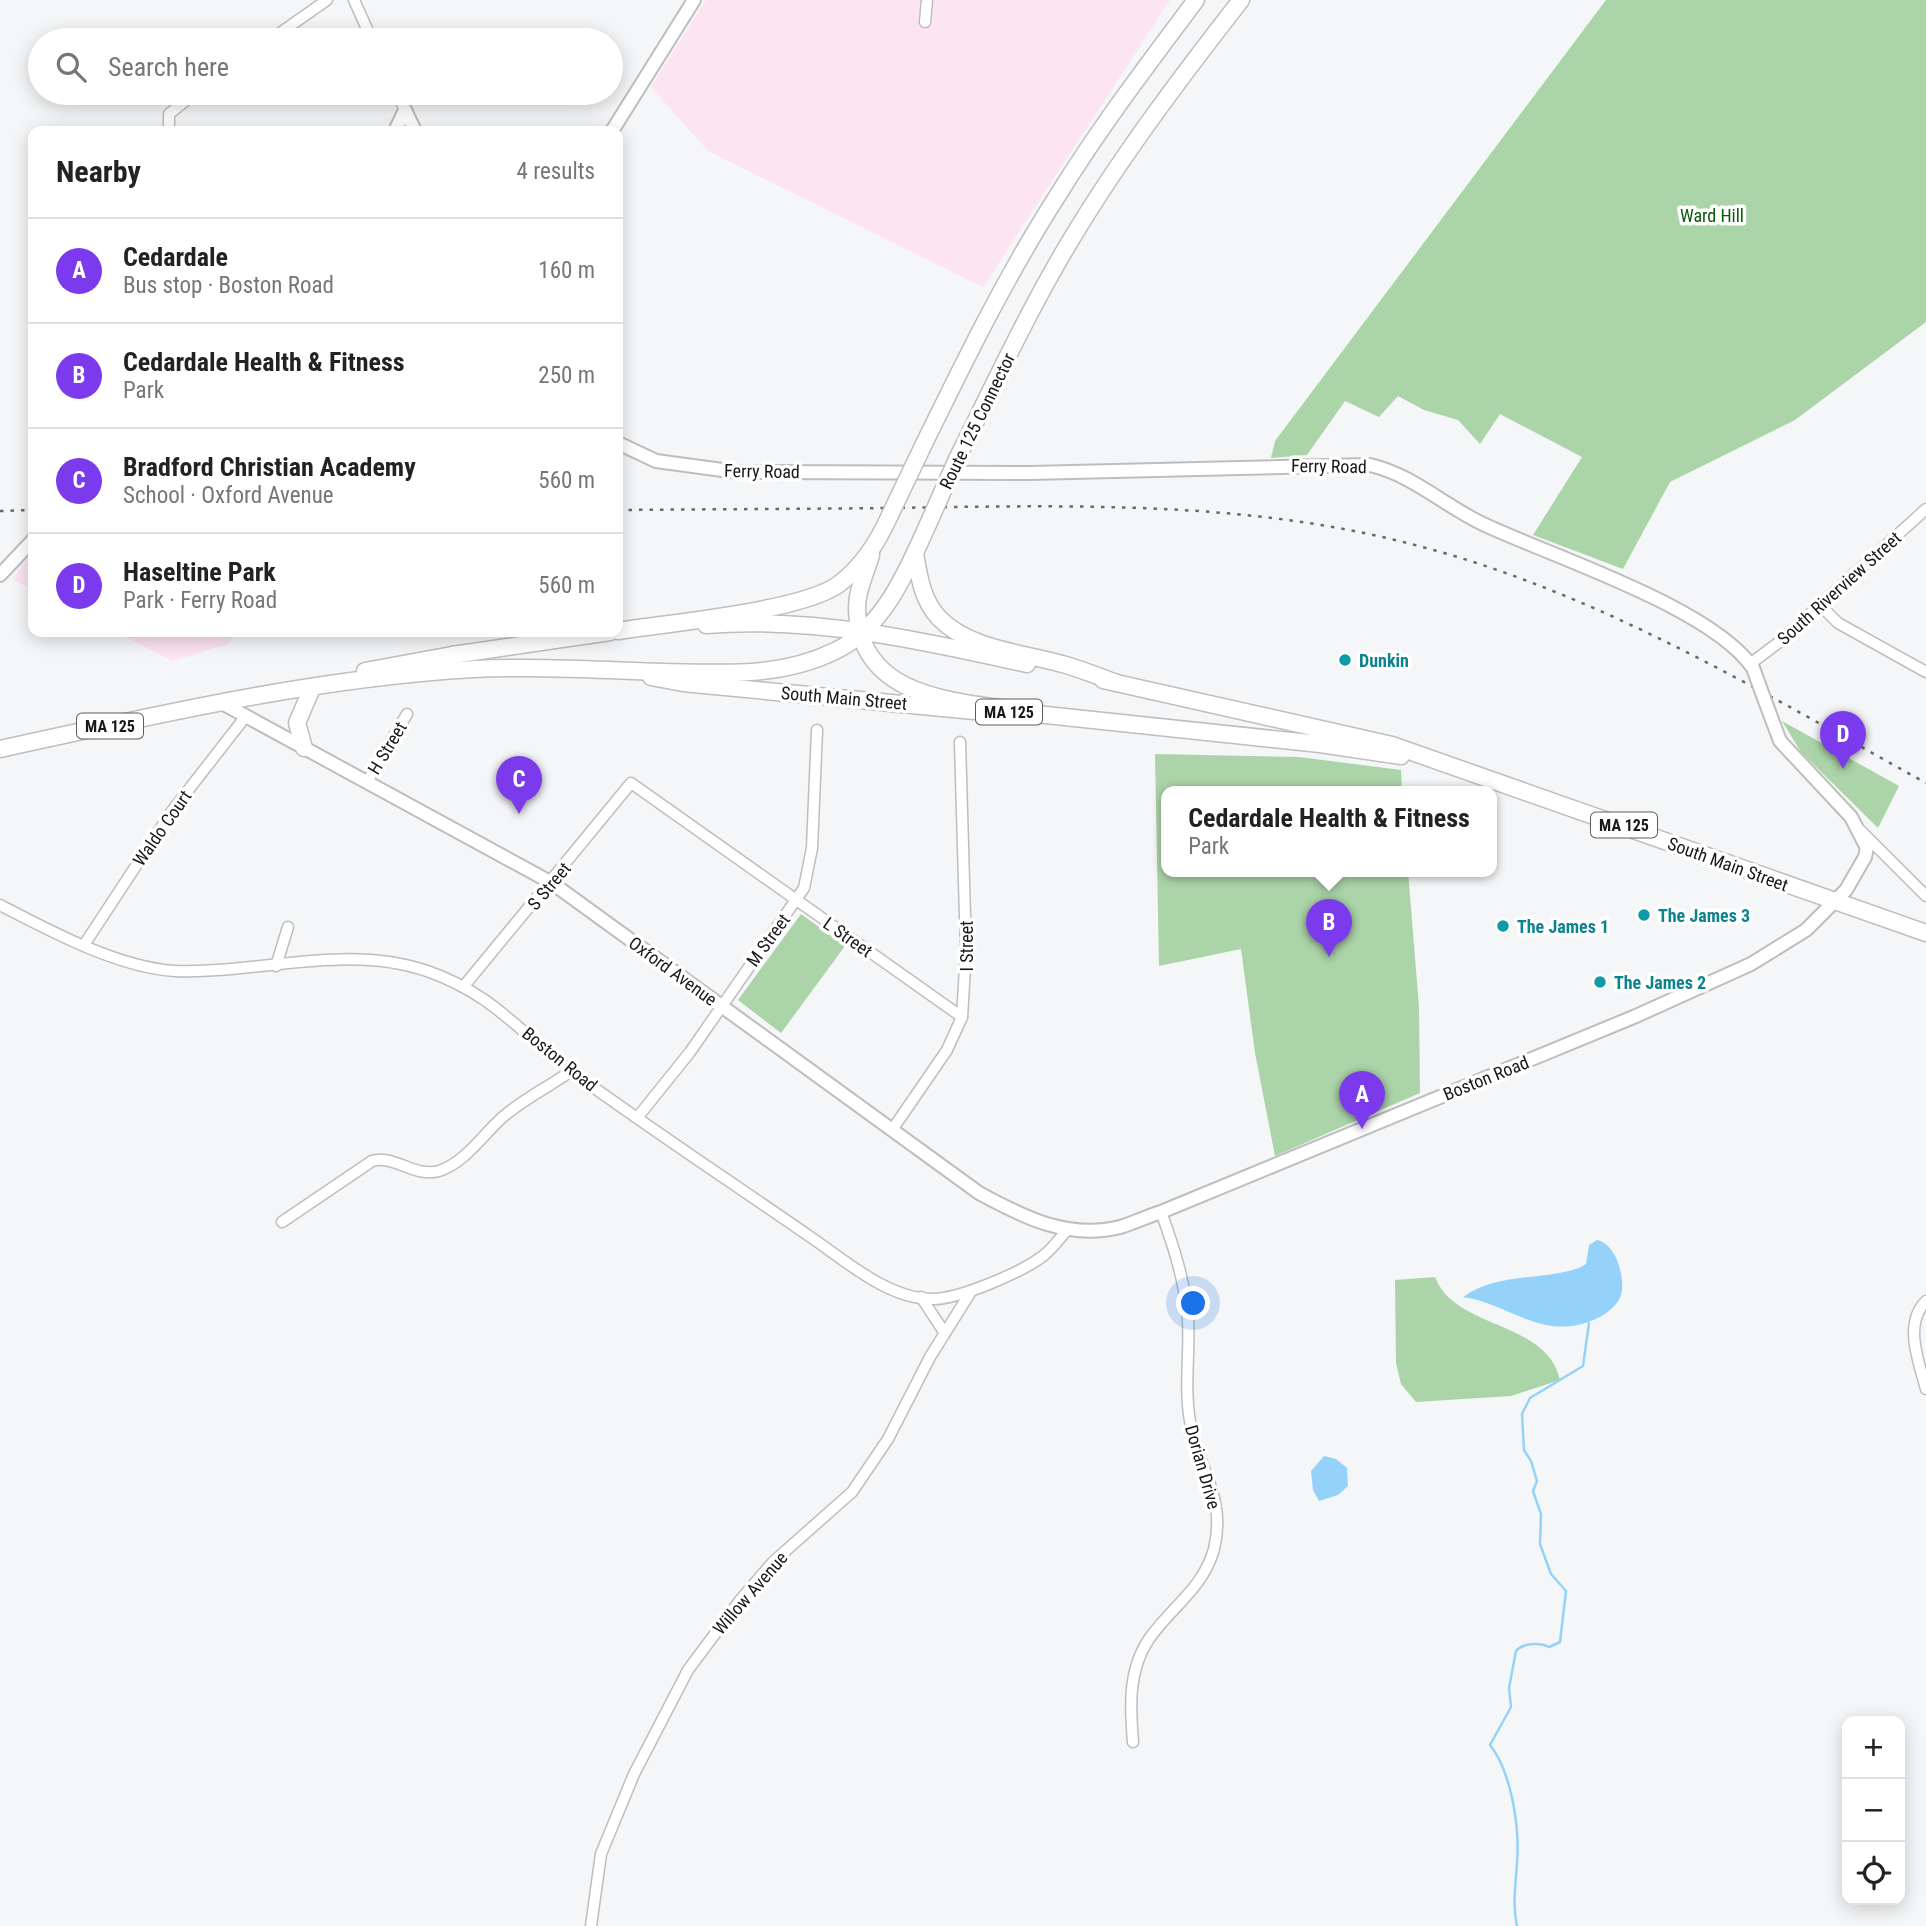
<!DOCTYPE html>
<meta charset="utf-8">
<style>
body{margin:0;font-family:"Roboto Condensed",sans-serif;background:#f6f6f6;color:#222}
.controls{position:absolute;right:21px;bottom:21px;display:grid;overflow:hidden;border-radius:14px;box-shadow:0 4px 18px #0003}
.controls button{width:63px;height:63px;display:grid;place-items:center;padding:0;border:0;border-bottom:2px solid #e0e0e0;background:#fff;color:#222;font:35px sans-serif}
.you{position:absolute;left:1194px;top:1304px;width:24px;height:24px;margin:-18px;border:5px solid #fff;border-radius:50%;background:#1a73e8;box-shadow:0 0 0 10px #1a73e833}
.badge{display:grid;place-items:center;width:46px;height:46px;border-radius:50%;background:#7c3aed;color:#fff;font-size:23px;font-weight:700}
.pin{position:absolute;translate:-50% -58px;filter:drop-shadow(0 2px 4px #0008)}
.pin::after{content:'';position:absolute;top:37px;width:24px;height:21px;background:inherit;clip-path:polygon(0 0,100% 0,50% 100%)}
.popup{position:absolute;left:1161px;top:786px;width:336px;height:91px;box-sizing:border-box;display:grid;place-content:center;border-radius:14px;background:#fff;filter:drop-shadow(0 2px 5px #0005);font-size:23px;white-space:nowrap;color:#767676}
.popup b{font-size:26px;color:#222}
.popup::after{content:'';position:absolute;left:50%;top:100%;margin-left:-14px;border:14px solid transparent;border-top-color:#fff}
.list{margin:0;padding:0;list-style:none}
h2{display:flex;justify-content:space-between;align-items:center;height:91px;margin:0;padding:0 28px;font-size:30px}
h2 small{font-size:23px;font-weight:400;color:#767676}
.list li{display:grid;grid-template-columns:46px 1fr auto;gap:21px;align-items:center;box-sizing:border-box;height:105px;padding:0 28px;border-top:2px solid #e0e0e0}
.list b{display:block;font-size:26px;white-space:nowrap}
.list p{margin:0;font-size:23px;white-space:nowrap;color:#767676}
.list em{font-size:23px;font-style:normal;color:#767676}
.icon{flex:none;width:38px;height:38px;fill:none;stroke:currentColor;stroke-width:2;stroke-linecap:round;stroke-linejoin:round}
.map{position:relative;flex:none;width:1926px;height:1926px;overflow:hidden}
.search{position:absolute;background:#fff;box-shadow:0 4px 18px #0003;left:28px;top:28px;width:595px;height:77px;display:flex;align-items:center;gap:18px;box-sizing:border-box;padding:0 24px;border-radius:38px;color:#767676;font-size:26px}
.panel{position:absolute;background:#fff;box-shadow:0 4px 18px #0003;left:28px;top:126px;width:595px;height:511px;border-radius:14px}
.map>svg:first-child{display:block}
.industrial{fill:#fce4f1}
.green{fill:#abd4a8}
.water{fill:#95d2f9}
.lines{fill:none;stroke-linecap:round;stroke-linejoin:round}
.stream{stroke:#95d2f9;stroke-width:2.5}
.minor-casing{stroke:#bebebf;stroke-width:13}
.tertiary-casing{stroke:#bebebf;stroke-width:16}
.primary-casing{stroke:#bebebf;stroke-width:19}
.trunk-casing{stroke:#bebebf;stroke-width:19}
.minor{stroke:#fff;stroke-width:10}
.tertiary{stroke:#fff;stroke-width:12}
.primary{stroke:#fff;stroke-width:16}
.trunk{stroke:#fff;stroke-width:16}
.rail{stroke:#69696a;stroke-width:2.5;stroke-dasharray:3.5 7;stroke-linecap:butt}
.tertiary-bridge-casing{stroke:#bebebf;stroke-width:16;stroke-linecap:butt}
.trunk-bridge-casing{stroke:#bebebf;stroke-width:19;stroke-linecap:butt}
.tertiary-bridge{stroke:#fff;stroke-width:12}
.trunk-bridge{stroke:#fff;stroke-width:16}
.culture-dot{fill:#0f9aa8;stroke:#fff;stroke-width:2.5}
.labels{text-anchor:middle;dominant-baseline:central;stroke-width:7;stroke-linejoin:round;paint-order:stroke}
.shield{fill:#fff;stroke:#5d5d5d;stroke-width:2}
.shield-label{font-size:16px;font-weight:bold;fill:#181818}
.park-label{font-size:18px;fill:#055b08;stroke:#fff}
.street-label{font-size:18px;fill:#181818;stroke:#fff}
.culture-label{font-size:18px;font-weight:bold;fill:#0d838f;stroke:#fff;text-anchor:start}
</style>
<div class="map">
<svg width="1926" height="1926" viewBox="0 0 1926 1926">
<rect width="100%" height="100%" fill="#f5f6f7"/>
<g class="industrial">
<polygon points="706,0 1170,0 983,287 708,151 651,87"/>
<polygon points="33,553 33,590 12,579"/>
<polygon points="116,632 237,632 228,644 172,661"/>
</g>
<g class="green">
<polygon points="1606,0 1926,0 1926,322 1795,420 1670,482 1623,569 1533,535 1582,457 1500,414 1480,444 1458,420 1424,410 1398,396 1379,417 1345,401 1307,455 1271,458 1275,441"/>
<polygon points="1782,721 1899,786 1878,828 1801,752"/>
<polygon points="1155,754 1299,757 1401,770 1402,791 1166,791 1166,871 1408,871 1419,1007 1420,1093 1275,1156 1255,1053 1241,949 1159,966"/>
<polygon points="801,914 845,946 781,1033 738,1000"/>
<path d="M1435,1277C1455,1330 1547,1320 1560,1380L1511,1396L1416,1402L1401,1384L1396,1363L1395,1280Z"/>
</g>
<g class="water">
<path d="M1597,1240C1616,1243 1626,1279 1621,1295C1615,1313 1589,1324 1572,1326C1532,1331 1501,1302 1463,1297C1498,1272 1541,1281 1579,1268L1586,1264L1589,1245Z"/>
<polygon points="1324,1456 1336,1459 1347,1468 1348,1486 1338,1495 1319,1501 1313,1490 1311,1471"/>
</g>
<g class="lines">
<path class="stream" d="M1517,1926C1512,1904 1516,1884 1517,1862C1520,1827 1511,1771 1490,1745L1511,1707L1509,1688L1516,1651C1523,1643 1540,1642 1549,1647L1560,1642L1566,1591L1551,1574L1540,1544L1541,1514L1533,1491L1537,1481L1531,1461L1524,1450L1522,1414L1530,1398L1583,1366L1589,1323"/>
<g class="minor-casing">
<g id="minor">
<polyline points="354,0 372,40"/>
<polyline points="925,22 927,0"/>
<polyline points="270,40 327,0"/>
<polyline points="397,93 405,110"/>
<polyline points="169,131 169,114 195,93"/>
<polyline points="1820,605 1838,623 1926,672"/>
<polyline points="1750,664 1778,643 1926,509"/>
<polyline points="367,782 407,714"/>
<polyline points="1860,830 1926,896"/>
<path d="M0,905C50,931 119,968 175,971C259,974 346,943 427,971C494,994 522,1035 575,1074C652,1130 731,1182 809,1236C845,1260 886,1298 931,1299C958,1300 1022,1272 1043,1256C1052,1249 1060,1238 1068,1229"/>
<polyline points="84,945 172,811 246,716"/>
<polyline points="276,966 288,927"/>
<polyline points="464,986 631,783 962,1017"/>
<polyline points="637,1118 690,1052 804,888 812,848 817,730"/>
<polyline points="892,1130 947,1050 962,1017 966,951 960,742"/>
<path d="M282,1222L372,1161C394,1154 414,1178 439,1171C465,1163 484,1133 504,1116C525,1098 549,1087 571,1071"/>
<polyline points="921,1297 944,1332"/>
<path d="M1926,1301C1903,1324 1919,1362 1926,1389"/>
<path d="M1133,1742C1130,1706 1128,1670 1149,1639C1171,1607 1203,1589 1214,1549C1227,1496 1197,1468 1190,1421C1184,1387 1190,1353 1188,1320C1185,1282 1174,1247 1161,1212"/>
<polyline points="591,1926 601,1854 634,1774 688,1670 741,1599 773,1562 852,1492 888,1439 930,1357 970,1293"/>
</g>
</g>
<g class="tertiary-casing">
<g id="tertiary">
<polyline points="405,110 415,131"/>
<polyline points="395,131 405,110"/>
<polyline points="612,131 694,0"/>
<path d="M618,443L656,461L737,472L1030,473L1370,465C1413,475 1443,505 1483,524C1553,557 1711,607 1753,668"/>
<polyline points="0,575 33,540"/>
<path d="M220,702L552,883L979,1193C1023,1217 1068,1240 1120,1227C1134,1223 1148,1216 1161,1212L1636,1016L1751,964L1806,930L1846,890L1865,857L1867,848L1851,817L1780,741L1765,701"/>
</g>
</g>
<g class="primary-casing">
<g id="primary">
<path d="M706,625C811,616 925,641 1027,664"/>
<polyline points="651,677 683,683 974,711"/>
<polyline points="1103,680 1392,745 1926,933"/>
<polyline points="1027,713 1320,744 1401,756"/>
</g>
</g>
<g class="trunk-casing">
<g id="trunk">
<path d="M922,448C964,362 1006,276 1058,195C1100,127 1148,64 1196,0"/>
<path d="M957,459C994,385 1029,309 1072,238C1122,155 1181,77 1241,0"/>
<path d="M915,553C919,576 922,600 939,618C970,650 1025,653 1066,665C1083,670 1100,677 1117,683"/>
<path d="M871,555C866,573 857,589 857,607C858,706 970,701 1041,714"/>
<path d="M618,631C668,623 803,611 839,584C863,566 878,542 890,515"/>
<polyline points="365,671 452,655 610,632"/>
<polyline points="304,748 297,723 312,688"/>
<path d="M0,749C156,715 314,678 474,669C537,666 600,670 664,672C722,673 780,678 835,651C884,628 908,569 929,522"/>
</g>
</g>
<use href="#minor" class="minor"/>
<use href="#tertiary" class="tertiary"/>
<use href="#primary" class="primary"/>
<use href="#trunk" class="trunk"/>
<g class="rail">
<path d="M618,510C730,509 842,509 954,507C1107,505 1262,505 1411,544C1596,591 1760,691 1926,783"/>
<polyline points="0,511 33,510"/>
</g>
<g class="tertiary-bridge-casing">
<polyline id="tertiary-bridge" points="1753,668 1765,701"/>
</g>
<g class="trunk-bridge-casing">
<g id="trunk-bridge">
<polyline points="890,515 922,448"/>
<polyline points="929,522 957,459"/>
</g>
</g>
<use href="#tertiary-bridge" class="tertiary-bridge"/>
<use href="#trunk-bridge" class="trunk-bridge"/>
</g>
<g class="culture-dot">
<circle cx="1345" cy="660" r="7"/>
<circle cx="1644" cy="915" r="7"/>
<circle cx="1503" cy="926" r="7"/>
<circle cx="1600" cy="982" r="7"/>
</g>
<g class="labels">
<g class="shield">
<rect x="976" y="699.5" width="66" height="25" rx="5"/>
<rect x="77" y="713.5" width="66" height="25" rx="5"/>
<rect x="1591" y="812.5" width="66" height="25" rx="5"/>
</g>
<g class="shield-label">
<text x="1009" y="712">MA 125</text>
<text x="110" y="726">MA 125</text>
<text x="1624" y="825">MA 125</text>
</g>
<g class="park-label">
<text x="1712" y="215">Ward Hill</text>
</g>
<g class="street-label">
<text transform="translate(977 421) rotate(-64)">Route 125 Connector</text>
<text transform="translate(1329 466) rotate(1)">Ferry Road</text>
<text transform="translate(762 471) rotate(1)">Ferry Road</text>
<text transform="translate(1839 588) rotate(-42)">South Riverview Street</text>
<text transform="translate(844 698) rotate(5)">South Main Street</text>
<text transform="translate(387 748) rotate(-59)">H Street</text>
<text transform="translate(162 828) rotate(-55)">Waldo Court</text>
<text transform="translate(1728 864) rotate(20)">South Main Street</text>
<text transform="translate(549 886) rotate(-50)">S Street</text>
<text transform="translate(848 937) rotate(35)">L Street</text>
<text transform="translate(768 940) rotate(-54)">M Street</text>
<text transform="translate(966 946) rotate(-90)">I Street</text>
<text transform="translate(673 971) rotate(36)">Oxford Avenue</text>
<text transform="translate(560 1059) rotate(39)">Boston Road</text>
<text transform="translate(1486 1078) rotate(-22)">Boston Road</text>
<text transform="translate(1203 1467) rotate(74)">Dorian Drive</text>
<text transform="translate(750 1593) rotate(-49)">Willow Avenue</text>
</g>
<g class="culture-label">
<text x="1359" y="660">Dunkin</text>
<text x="1658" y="915">The James 3</text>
<text x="1517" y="926">The James 1</text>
<text x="1614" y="982">The James 2</text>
</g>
</g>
</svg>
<div class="controls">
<button>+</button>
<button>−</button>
<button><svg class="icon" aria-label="locate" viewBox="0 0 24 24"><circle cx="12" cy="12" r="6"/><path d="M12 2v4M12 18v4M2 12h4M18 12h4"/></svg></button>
</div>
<div class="you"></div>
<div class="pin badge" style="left:1362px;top:1129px">A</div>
<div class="pin badge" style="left:1329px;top:957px">B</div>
<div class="popup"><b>Cedardale Health &amp; Fitness</b>Park</div>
<div class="pin badge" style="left:519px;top:814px">C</div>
<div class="pin badge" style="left:1843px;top:769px">D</div>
<div class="search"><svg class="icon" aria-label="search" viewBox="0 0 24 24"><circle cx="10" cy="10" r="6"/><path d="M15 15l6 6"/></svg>Search here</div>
<section class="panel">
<h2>Nearby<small>4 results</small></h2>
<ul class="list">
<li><span class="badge">A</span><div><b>Cedardale</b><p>Bus stop · Boston Road</p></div><em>160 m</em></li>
<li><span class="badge">B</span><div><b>Cedardale Health &amp; Fitness</b><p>Park</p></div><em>250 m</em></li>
<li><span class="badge">C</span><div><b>Bradford Christian Academy</b><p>School · Oxford Avenue</p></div><em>560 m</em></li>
<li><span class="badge">D</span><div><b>Haseltine Park</b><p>Park · Ferry Road</p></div><em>560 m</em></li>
</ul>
</section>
</div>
